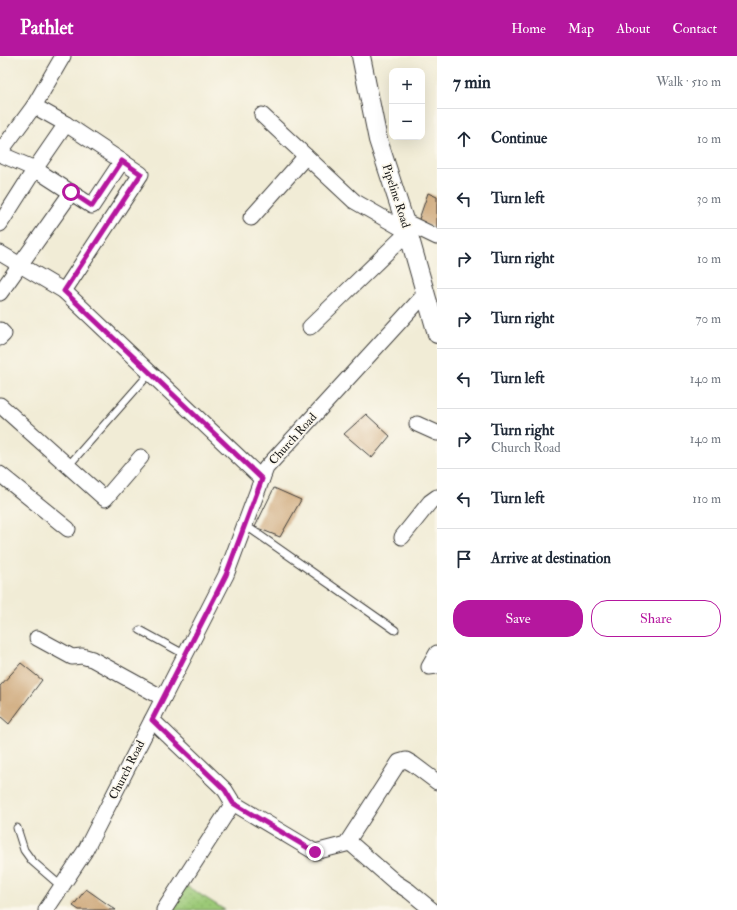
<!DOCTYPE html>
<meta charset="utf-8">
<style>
body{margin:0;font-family:"IM FELL Double Pica",serif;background:#f2f2f3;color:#1f2937}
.controls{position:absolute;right:12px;top:12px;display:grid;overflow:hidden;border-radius:8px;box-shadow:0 4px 16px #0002}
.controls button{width:36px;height:36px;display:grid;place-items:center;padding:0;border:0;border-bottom:1px solid #e0e1e3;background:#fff;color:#1f2937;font:20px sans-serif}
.stop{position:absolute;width:12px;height:12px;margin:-9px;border:3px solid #b5179e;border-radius:50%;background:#fff}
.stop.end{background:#b5179e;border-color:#fff;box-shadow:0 1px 4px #0008}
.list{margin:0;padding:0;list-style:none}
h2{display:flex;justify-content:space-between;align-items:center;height:52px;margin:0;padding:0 16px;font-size:17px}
h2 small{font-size:13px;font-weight:400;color:#747a83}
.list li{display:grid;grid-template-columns:26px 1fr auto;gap:12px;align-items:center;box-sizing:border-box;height:60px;padding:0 16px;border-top:1px solid #e0e1e3}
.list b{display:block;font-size:15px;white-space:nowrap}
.list p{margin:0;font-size:13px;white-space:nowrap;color:#747a83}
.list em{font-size:13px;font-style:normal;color:#747a83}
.actions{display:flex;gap:8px;padding:12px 16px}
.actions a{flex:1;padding:9px 0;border:1px solid #b5179e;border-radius:16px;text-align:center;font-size:14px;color:#b5179e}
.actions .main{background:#b5179e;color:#fff}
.icon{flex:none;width:22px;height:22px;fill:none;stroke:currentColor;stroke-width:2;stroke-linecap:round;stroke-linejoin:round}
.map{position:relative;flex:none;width:437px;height:854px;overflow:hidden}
header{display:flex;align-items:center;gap:24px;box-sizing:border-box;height:56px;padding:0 20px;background:#b5179e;color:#fff}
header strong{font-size:19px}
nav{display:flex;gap:22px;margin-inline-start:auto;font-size:14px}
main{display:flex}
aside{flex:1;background:#fff}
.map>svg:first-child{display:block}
.park{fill:url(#park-dots);stroke:#5c724a}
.building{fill:#cca475}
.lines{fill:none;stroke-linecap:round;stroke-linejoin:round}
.service-casing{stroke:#3c3b38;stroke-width:9}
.minor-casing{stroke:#3c3b38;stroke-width:17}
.tertiary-casing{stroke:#3c3b38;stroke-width:20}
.service{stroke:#fff;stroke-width:7}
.minor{stroke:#fff;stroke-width:15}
.tertiary{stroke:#fff;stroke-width:18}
.route{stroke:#b5179e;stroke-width:5}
.labels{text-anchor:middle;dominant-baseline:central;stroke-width:3.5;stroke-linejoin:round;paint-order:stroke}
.street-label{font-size:12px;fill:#1c1c1c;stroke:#fbf7ec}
</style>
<header>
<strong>Pathlet</strong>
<nav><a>Home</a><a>Map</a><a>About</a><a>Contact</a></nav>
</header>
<main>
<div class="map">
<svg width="437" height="854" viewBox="0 0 437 854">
<defs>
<pattern id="park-dots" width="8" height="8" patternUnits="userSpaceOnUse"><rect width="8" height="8" fill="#9bc977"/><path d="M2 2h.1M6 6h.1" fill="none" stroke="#85ac66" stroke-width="1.8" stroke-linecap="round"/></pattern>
</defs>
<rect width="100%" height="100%" fill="#fbf7ec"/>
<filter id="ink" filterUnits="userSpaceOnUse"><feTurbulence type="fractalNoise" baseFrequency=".025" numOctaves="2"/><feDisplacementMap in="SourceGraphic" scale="8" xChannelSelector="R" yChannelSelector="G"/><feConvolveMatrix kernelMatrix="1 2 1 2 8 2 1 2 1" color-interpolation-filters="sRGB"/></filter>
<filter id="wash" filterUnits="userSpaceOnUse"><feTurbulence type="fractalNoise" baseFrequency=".012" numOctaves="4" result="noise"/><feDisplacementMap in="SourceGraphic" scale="16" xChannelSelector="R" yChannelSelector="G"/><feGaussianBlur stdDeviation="0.9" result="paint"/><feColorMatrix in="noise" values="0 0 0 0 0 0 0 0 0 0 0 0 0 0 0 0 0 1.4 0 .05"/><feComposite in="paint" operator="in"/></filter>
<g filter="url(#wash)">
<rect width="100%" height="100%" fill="#f1ecd6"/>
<polygon class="park" points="185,829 225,854 169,854"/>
<g id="blocks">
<g class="building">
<polygon points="428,137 437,141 437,172 418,166"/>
<polygon points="366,358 390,380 372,402 344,378"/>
<polygon points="274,432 301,444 280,481 255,471"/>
<polygon points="21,607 42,624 9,668 0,660 0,630"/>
<polygon points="86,833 116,854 79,854 73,850"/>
</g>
</g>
</g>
<g filter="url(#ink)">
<use href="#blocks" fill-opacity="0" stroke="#3c3b38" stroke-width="1"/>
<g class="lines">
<g class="service-casing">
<g id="service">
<polyline points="68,410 150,317"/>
<polyline points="245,469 395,574"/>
<polyline points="140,574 184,598"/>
<polyline points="17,772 24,794 32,805 62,831"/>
</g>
</g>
<g class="minor-casing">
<g id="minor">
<polyline points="262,59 354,145 408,176 310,271"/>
<polyline points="0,96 34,50 63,0"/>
<polyline points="0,98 35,113 92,150 122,105"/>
<polyline points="251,162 306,100"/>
<polyline points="404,165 437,181"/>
<polyline points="0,168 35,113 66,68"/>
<polyline points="0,197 64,235 141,118 66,68 34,50"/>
<polyline points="64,235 262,423"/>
<polyline points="0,237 71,137"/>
<polyline points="0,274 4,278 0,282"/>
<polyline points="0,349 105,443 141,401"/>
<polyline points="417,368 437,377"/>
<polyline points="0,418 68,473"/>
<polyline points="402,481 430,446 437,441"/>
<polyline points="37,582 72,601 82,600 92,603 163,642"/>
<polyline points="437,597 429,611 437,610"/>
<polyline points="152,664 225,734 233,747 315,796 346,788 399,706 406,704 413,708 437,726"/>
<polyline points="348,785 395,826 409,835 432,854"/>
<polyline points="46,854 85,795 226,519 266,412 426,237"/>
<polyline points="164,854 233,747"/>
</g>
</g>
<g class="tertiary-casing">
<polyline id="tertiary" points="361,0 378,84 408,176 437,278"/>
</g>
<use href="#service" class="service"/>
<use href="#minor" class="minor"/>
<use href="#tertiary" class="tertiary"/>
</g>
</g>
<g class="lines" filter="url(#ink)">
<polyline class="route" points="71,136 92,150 122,105 141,118 64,235 262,423 226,519 152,664 225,734 233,747 315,796"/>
</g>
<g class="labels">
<g class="street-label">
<text transform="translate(396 140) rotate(72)">Pipeline Road</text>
<text transform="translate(293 383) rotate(-48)">Church Road</text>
<text transform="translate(127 714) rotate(-63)">Church Road</text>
</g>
</g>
</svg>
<div class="controls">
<button>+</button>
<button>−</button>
</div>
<div class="stop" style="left:71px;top:136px"></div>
<div class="stop end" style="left:315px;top:796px"></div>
</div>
<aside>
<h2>7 min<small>Walk · 510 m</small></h2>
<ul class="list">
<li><svg class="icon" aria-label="ahead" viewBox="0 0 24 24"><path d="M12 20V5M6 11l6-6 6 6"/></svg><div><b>Continue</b></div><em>10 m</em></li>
<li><svg class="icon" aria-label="left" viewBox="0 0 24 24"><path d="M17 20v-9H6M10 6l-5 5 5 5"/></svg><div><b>Turn left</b></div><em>30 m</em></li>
<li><svg class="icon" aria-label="right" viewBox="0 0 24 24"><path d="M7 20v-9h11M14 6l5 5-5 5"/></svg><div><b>Turn right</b></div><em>10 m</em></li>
<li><svg class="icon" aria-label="right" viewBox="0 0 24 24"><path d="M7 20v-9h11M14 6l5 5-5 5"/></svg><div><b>Turn right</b></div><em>70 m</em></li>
<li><svg class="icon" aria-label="left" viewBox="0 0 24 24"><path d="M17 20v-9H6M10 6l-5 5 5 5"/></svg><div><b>Turn left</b></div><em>140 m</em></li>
<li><svg class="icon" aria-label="right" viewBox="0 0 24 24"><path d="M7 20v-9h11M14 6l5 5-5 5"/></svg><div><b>Turn right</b><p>Church Road</p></div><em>140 m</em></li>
<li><svg class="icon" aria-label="left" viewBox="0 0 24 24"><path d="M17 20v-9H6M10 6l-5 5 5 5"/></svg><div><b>Turn left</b></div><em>110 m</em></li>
<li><svg class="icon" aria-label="arrive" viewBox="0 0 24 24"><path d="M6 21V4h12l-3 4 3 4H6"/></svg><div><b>Arrive at destination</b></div></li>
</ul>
<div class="actions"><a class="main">Save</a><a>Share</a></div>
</aside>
</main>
